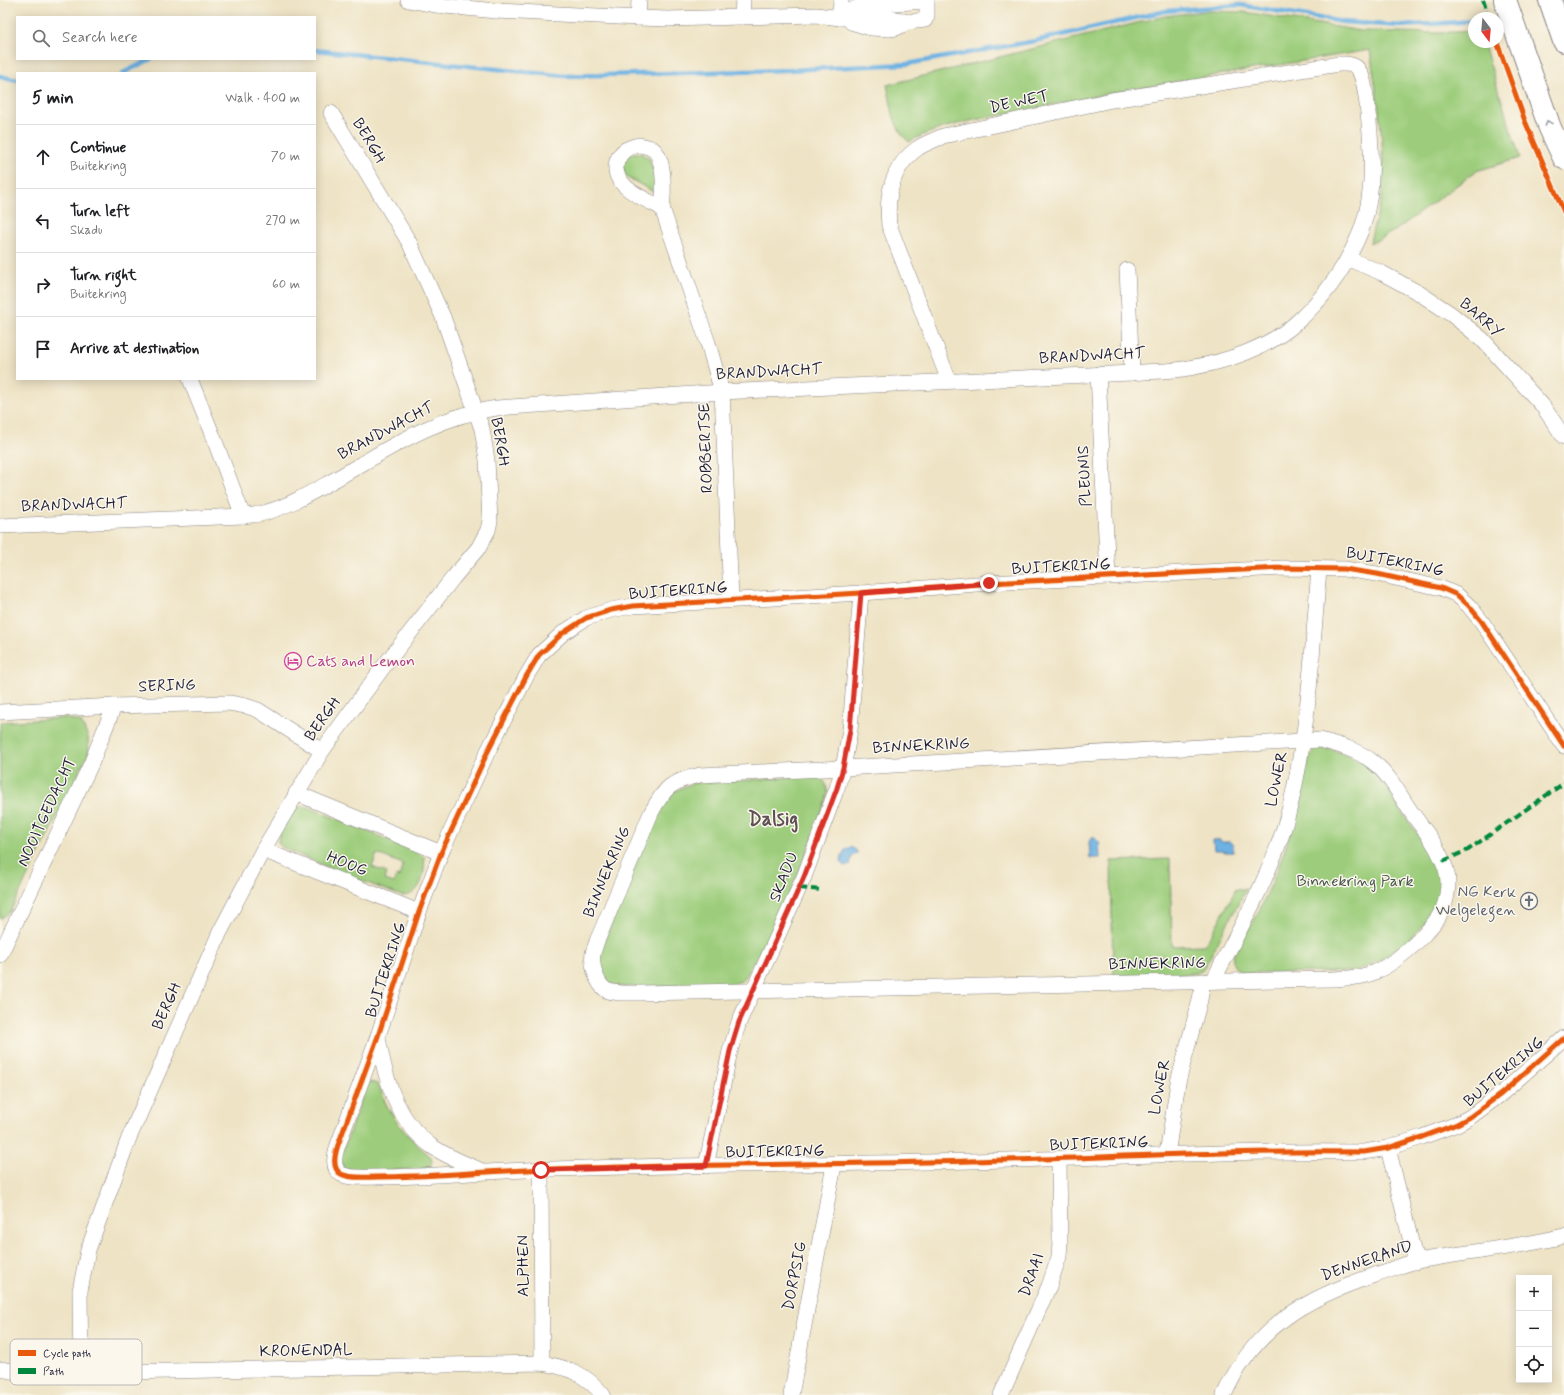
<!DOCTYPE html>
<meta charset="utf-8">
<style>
body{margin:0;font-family:Mynerve,sans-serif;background:#f6f6f6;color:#202124}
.controls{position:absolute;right:12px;bottom:12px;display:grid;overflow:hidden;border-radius:0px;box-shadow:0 2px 10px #0003}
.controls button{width:36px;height:36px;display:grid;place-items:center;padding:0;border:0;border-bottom:1px solid #e0e0e0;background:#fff;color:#202124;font:20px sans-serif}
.compass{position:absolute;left:1468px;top:12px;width:36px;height:36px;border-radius:50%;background:#fff;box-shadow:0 2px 10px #0003;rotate:164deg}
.stop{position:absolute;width:12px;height:12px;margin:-9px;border:3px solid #d93025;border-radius:50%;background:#fff}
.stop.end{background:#d93025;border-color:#fff;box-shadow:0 1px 4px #0008}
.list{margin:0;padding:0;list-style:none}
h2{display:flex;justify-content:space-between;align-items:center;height:52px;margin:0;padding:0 16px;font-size:17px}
h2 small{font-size:13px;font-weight:400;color:#757577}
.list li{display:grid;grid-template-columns:26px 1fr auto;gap:12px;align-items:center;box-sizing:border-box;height:64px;padding:0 16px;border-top:1px solid #e0e0e0}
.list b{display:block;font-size:15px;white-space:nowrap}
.list p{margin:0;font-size:13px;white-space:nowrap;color:#757577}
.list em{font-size:13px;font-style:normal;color:#757577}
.icon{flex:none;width:22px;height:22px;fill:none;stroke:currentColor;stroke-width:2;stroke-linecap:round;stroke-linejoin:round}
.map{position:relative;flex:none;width:1564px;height:1395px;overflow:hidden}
.search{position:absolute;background:#fff;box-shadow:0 2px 10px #0003;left:16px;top:16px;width:300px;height:44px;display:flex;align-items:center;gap:10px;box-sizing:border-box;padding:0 14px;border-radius:0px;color:#757577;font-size:15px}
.panel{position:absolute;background:#fff;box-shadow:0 2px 10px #0003;left:16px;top:72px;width:300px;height:308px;border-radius:0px}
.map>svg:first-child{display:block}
.green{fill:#9dcd7c;stroke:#60785c;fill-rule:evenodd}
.water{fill:#6db2e3;stroke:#486a8f}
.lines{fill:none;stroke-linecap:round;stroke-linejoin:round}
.stream{stroke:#6db2e3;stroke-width:4.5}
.minor-casing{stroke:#888280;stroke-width:16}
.primary-casing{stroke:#888280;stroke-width:24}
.minor{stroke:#fff;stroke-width:15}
.primary{stroke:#fff;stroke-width:22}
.quiet{stroke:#00873e;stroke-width:4;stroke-dasharray:8 4;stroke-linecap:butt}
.cycleway-casing{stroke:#fbf7ec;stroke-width:8}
.cycleway{stroke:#e8590c;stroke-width:5}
.oneway{stroke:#9c9ca7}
.route{stroke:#d93025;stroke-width:5}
.labels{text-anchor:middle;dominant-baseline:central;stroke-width:3;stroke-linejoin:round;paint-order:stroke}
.street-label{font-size:16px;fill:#22223b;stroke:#fbf7ec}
.hotel-label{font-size:16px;fill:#b23c85;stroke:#fbf7ec;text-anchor:start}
.park-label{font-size:16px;fill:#47554e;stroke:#fbf7ec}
.worship-label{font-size:16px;fill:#5b616d;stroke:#fbf7ec;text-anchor:end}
.district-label{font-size:20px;font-weight:bold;fill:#5f5056;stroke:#fbf7ec}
.key{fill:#fbf7ec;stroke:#bab7b7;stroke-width:1}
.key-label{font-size:11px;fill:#22223b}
</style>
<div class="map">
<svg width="1564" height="1395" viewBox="0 0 1564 1395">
<rect width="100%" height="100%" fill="#fbf7ec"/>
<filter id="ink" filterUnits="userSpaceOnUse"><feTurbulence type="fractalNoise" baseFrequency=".025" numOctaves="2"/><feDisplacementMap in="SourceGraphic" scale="8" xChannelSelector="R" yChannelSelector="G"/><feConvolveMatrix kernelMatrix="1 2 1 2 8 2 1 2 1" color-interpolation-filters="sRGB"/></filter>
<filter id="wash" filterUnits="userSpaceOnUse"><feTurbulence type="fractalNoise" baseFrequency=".012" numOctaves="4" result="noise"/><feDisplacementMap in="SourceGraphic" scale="16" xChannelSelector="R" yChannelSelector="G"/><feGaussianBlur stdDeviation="0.9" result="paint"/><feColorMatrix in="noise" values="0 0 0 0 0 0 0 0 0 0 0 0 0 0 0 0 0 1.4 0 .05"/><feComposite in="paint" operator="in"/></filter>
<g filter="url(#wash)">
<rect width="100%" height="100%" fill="#eee3c5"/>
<g class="green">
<path d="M1206,11L1244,12L1362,31L1437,33L1474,31V42H1483L1520,158L1476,171L1396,230L1370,244C1372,227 1380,210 1382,193C1386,145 1377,97 1370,50C1257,69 1144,85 1032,109C994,117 942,123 909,142C892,127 892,106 887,85L1165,16Z"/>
<path d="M633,153H640L649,158L660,192L657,194L627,177C620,168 624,159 633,153Z"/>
<polygon points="65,718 81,722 88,737 89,752 10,912 0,919 0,722"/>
<path d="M1319,748H1324C1334,751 1346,753 1356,758C1379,770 1392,797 1406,818C1418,835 1436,854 1440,875C1449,917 1387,962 1353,972L1243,973C1237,970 1232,966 1233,959C1235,946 1246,933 1253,922C1258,913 1263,904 1267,894C1287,851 1299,805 1309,758L1313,751Z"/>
<polygon points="818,776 825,782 828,793 812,840 780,916 746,976 742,981 729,985 622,987 608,983 597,966 597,958 654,821 670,793 693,783"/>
<path d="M299,807H308L413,850L424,857C426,873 421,896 402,896L338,872L282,847L278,843L279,835L290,813ZM377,854L403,864L399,877L397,876L394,883L385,880L387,873L372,867Z"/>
<polygon points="1170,859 1172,946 1204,945 1212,934 1236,889 1246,889 1203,970 1197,973 1190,974 1113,976 1111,861"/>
<path d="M370,1082L378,1084C381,1090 383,1096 385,1102C396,1125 412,1141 431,1157L432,1162L429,1167L426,1169L351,1172L344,1169L340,1158L367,1084Z"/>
</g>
<g class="water">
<polygon points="1091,838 1095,838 1099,842 1100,858 1090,858 1089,842"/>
<polygon points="1213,840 1220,840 1221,842 1230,842 1233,845 1233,852 1225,852 1222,850 1214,850"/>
<path d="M851,847L857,851V853L852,857L850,865L845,866L841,862C842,855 843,849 851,847Z"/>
</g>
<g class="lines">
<g class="stream">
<polyline points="315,50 565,76 789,70 907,64 1035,41 1166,11 1240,5 1343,22 1401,26 1474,21"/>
<polyline points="123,73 151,59"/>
<polyline points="0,76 17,80"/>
</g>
</g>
</g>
<g filter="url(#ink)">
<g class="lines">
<g class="minor-casing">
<g id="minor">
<polyline points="408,0 435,5 496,11 638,18 668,19 816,15 840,18 888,17 908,22"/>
<polyline points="742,17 743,0"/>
<polyline points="841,17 856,8 866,5 927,1"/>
<polyline points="638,18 639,0"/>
<polyline points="840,18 841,0"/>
<polyline points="851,22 871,28 889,29 896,28 908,22 925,20 927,16 927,0"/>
<path d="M639,145C645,146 652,147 656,152C665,165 664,193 662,208C645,199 609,186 617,161C621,150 629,147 639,145Z"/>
<polyline points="662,208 708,343 722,392 731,599"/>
<polyline points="1349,259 1382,273 1419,293 1451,314 1482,339 1542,405 1564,437"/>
<polyline points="1127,270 1132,373"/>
<polyline points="1098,374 1108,577"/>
<polyline points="190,379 216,444 243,516"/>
<path d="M0,526L243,516C251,515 260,515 267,512C291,505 314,491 336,479C388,449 435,416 497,408L722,392L1132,373C1151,371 1171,372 1189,368C1226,362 1268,348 1296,323C1324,298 1346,267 1360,233C1376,194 1372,145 1367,104C1365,93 1365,76 1356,67C1351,63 1344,64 1339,64L1112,100L943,136C935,140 926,143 918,148C892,166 886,195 889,225L949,381"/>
<polyline points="0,712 114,706 229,703 246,706 258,710 322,751"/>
<path d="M1320,740C1339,745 1358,750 1373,762C1390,775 1400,796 1412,813C1420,825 1431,837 1438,851C1443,860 1448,871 1448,882C1448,891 1446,901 1443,909C1432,931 1399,961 1377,971C1363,978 1347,978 1332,979L640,993C632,993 614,994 606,990C596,983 591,964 593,953C594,949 596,945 597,941L651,813C665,787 671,781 700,775L843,768Z"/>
<path d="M1564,746L1482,622L1469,606L1457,595L1441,588L1377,574L1344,569L1282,568L989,583L861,593L633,606L611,610L586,618L563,633L539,655L527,675L488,751L441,853L419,912L378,1036L338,1145C335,1154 331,1168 341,1174C351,1179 367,1177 378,1177C427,1177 477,1172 526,1170C674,1164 823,1165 971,1161C1102,1158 1233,1150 1364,1152L1388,1148L1422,1137L1457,1124L1470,1117L1501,1094L1564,1038"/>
<polyline points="296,793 441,853"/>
<polyline points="263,850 419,912"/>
<polyline points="0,955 91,764 114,706"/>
<path d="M1213,981C1240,928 1271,875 1287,818C1309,737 1312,652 1319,569"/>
<path d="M378,1037C385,1078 395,1118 430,1145C445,1156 464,1163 480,1170"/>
<polyline points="1388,1148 1416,1262"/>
<polyline points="1167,1155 1178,1082 1200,1000 1203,981"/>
<polyline points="706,1166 730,1051 739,1022 804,877 837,788 843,768 850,730 861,593"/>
<polyline points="541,1170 542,1363"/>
<path d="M0,1369L18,1372L81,1373L542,1363C569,1368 585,1373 603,1395"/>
<polyline points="81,1373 80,1291 88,1250 129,1138 220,932 263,850 322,751 384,666 453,578 479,547 488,530 490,521 487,460 482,429 443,317 409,242 331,113"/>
<polyline points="791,1395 834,1165"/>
<polyline points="1001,1395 1049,1286 1059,1257 1060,1241 1059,1159"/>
<path d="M1224,1395C1255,1326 1306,1298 1375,1275C1389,1271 1403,1264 1418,1261C1467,1252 1516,1248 1564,1236"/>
</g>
</g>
<g class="primary-casing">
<g id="primary">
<polyline points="1505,0 1550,128 1564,158"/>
<polyline points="1550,0 1564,41"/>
</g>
</g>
<use href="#minor" class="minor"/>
<use href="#primary" class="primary"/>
<g class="quiet">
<polyline points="1483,0 1489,18"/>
<polyline points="1443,861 1468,850 1564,783"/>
<polyline points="799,888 822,890"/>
</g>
<g class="cycleway-casing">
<g id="cycleway">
<polyline points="1497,42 1525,121 1564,212"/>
<path d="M1564,746L1482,622L1469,606L1457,595L1441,588L1377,574L1344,569L1282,568L989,583L861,593L633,606L611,610L586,618L563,633L539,655L527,675L488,751L441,853L419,912L378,1036L338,1145C335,1154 331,1168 341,1174C351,1179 367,1177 378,1177C427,1177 477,1172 526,1170C674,1164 823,1165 971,1161C1102,1158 1233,1150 1364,1152L1388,1148L1422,1137L1457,1124L1470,1117L1501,1094L1564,1038"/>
</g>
</g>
<use href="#cycleway" class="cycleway"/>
</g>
<defs><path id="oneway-chevron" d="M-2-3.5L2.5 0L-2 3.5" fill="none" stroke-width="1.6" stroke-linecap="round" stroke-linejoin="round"/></defs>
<use class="oneway" href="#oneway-chevron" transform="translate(1548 123) rotate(-110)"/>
</g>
<g class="lines" filter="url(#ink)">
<polyline class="route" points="541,1170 706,1166 730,1051 739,1022 804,877 837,788 843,768 850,730 861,593 989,583"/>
</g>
<defs>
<g id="hotel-ring" transform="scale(0.9)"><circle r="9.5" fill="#fbf7ec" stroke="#d1479c" stroke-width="1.5"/><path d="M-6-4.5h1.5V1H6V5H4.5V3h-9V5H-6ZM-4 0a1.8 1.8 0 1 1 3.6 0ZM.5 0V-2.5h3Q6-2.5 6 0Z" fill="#d1479c"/></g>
<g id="church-ring" transform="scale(0.9)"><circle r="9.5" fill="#fbf7ec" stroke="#6b7280" stroke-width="1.5"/><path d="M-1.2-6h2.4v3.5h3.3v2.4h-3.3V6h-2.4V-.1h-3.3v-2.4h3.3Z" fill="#6b7280"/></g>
</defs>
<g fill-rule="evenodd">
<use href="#hotel-ring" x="293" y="661"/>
<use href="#church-ring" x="1529" y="901"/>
</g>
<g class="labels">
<g class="street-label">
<text transform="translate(1019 102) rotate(-12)">DE WET</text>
<text transform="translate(369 141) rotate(59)">BERGH</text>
<text transform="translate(1481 318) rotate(41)">BARRY</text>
<text transform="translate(1092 356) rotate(-3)">BRANDWACHT</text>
<text transform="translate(769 372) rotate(-3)">BRANDWACHT</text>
<text transform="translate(386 431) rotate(-28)">BRANDWACHT</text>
<text transform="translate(500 442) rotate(80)">BERGH</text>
<text transform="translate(706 448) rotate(-92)">ROBBERTSE</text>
<text transform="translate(1085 476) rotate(-93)">PLEUNIS</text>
<text transform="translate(74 505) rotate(-2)">BRANDWACHT</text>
<text transform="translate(1395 562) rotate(11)">BUITEKRING</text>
<text transform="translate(1061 567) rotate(-3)">BUITEKRING</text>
<text transform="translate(678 591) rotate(-4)">BUITEKRING</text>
<text transform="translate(167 686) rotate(-2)">SERING</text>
<text transform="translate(323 719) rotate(-55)">BERGH</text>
<text transform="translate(921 746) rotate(-3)">BINNEKRING</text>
<text transform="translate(1277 779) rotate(-78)">LOWER</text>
<text transform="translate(47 812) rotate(-65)">NOOITGEDACHT</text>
<text transform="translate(347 864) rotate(22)">HOOG</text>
<text transform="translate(607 872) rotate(-67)">BINNEKRING</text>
<text transform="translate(784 877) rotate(-68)">SKADU</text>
<text transform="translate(1157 964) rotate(-1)">BINNEKRING</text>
<text transform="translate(386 970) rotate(-72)">BUITEKRING</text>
<text transform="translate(167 1006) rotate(-66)">BERGH</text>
<text transform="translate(1504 1072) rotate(-40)">BUITEKRING</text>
<text transform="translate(1160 1087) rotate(-79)">LOWER</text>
<text transform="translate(1099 1144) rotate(-2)">BUITEKRING</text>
<text transform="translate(775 1152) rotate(-1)">BUITEKRING</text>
<text transform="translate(1367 1261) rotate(-19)">DENNERAND</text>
<text transform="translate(523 1266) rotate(-90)">ALPHEN</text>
<text transform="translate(1032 1275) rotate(-70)">DRAAI</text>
<text transform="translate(795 1276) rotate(-79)">DORPSIG</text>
<text transform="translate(306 1351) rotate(-1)">KRONENDAL</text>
</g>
<g class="hotel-label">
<text x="306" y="661">Cats and Lemon</text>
</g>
<g class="park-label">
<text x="1355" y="881">Binnekring Park</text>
</g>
<g class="worship-label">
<text x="1516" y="892">NG Kerk<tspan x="1516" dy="18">Welgelegen</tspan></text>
</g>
<g class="district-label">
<text x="773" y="819">Dalsig</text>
</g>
</g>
<rect x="10" y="1339" width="132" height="46" rx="6" class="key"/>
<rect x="18" y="1350" width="18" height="6" fill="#e8590c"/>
<rect x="18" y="1368" width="18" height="6" fill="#00873e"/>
<g class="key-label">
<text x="43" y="1357">Cycle path</text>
<text x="43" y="1375">Path</text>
</g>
</svg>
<div class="controls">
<button>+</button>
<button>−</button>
<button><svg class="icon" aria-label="locate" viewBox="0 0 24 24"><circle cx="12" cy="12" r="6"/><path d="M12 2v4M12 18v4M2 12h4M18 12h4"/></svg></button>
</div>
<svg class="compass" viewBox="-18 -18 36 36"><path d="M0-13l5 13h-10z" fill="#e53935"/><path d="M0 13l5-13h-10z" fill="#757577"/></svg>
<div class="stop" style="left:541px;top:1170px"></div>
<div class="stop end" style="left:989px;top:583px"></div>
<div class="search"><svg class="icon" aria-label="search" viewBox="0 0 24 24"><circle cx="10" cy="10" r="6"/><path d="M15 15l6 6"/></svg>Search here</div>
<section class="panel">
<h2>5 min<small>Walk · 400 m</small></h2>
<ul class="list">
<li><svg class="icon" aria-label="ahead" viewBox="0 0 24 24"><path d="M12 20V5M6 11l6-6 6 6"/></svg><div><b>Continue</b><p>Buitekring</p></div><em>70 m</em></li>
<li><svg class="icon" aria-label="left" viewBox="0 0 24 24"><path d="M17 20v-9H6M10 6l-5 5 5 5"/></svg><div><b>Turn left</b><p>Skadu</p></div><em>270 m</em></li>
<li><svg class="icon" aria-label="right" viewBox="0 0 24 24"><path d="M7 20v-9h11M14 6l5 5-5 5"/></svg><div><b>Turn right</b><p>Buitekring</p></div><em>60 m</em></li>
<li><svg class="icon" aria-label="arrive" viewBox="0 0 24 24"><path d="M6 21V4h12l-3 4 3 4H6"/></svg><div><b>Arrive at destination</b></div></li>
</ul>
</section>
</div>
